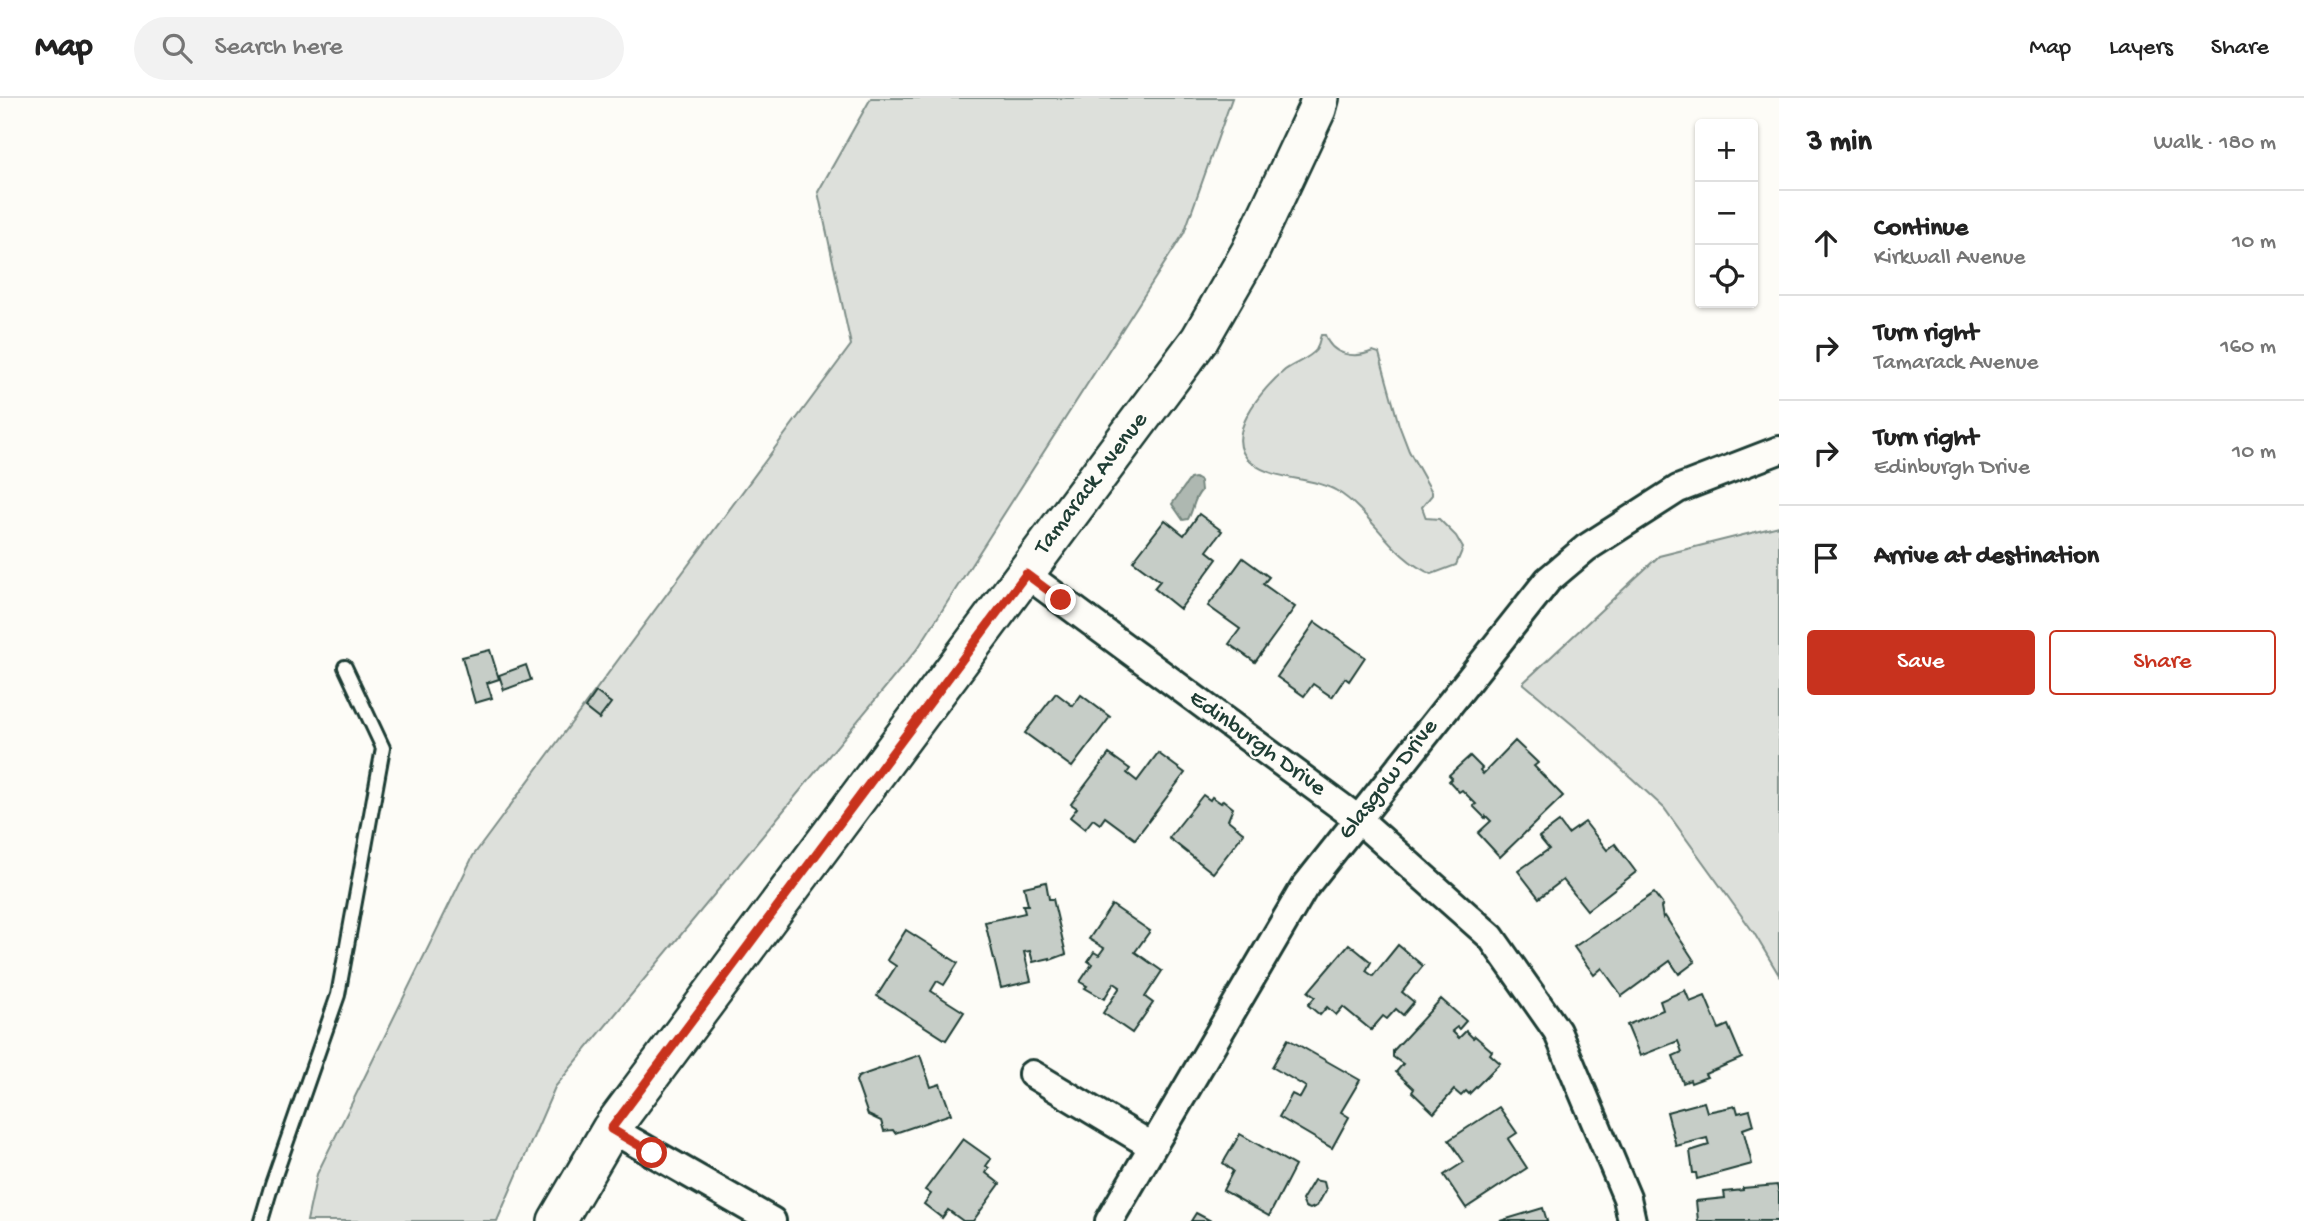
<!DOCTYPE html>
<meta charset="utf-8">
<style>
body{margin:0;font-family:"Gochi Hand",sans-serif;background:#f2f2f2;color:#222}
.controls{position:absolute;right:21px;top:21px;display:grid;overflow:hidden;border-radius:7px;box-shadow:0 2px 5px #0004}
.controls button{width:63px;height:63px;display:grid;place-items:center;padding:0;border:0;border-bottom:2px solid #e0e0e0;background:#fff;color:#222;font:35px sans-serif}
.stop{position:absolute;width:21px;height:21px;margin:-16px;border:5px solid #c8321e;border-radius:50%;background:#fff}
.stop.end{background:#c8321e;border-color:#fff;box-shadow:0 2px 7px #0008}
.list{margin:0;padding:0;list-style:none}
h2{display:flex;justify-content:space-between;align-items:center;height:91px;margin:0;padding:0 28px;font-size:30px}
h2 small{font-size:23px;font-weight:400;color:#767676}
.list li{display:grid;grid-template-columns:46px 1fr auto;gap:21px;align-items:center;box-sizing:border-box;height:105px;padding:0 28px;border-top:2px solid #e0e0e0}
.list b{display:block;font-size:26px;white-space:nowrap}
.list p{margin:0;font-size:23px;white-space:nowrap;color:#767676}
.list em{font-size:23px;font-style:normal;color:#767676}
.actions{display:flex;gap:14px;padding:21px 28px}
.actions a{flex:1;padding:16px 0;border:2px solid #c8321e;border-radius:7px;text-align:center;font-size:24px;color:#c8321e}
.actions .main{background:#c8321e;color:#fff}
.icon{flex:none;width:38px;height:38px;fill:none;stroke:currentColor;stroke-width:2;stroke-linecap:round;stroke-linejoin:round}
.map{position:relative;flex:none;width:1779px;height:1123px;overflow:hidden}
header{display:flex;align-items:center;gap:42px;box-sizing:border-box;height:98px;padding:0 35px;background:#fff;border-bottom:2px solid #e0e0e0}
header strong{font-size:33px}
nav{display:flex;gap:38px;margin-inline-start:auto;font-size:24px}
.search{width:490px;height:63px;background:#f2f2f2;display:flex;align-items:center;gap:18px;box-sizing:border-box;padding:0 24px;border-radius:38px;color:#767676;font-size:26px}
main{display:flex}
aside{flex:1;background:#fff}
.map>svg:first-child{display:block}
.green{fill:#dde0db;stroke:#7e8e88;stroke-width:2}
.water{fill:#aeb8b1;stroke:#75877f;stroke-width:2}
.building{fill:#c6cdc7;stroke:#1f3d34;stroke-width:2}
.lines{fill:none;stroke-linecap:round;stroke-linejoin:round}
.lane-casing{stroke:#1f3d34;stroke-width:18}
.street-casing{stroke:#1f3d34;stroke-width:32}
.secondary-casing{stroke:#1f3d34;stroke-width:42}
.lane{stroke:#fdfcf7;stroke-width:12}
.street{stroke:#fdfcf7;stroke-width:26}
.secondary{stroke:#fdfcf7;stroke-width:37}
.route{stroke:#c8321e;stroke-width:9}
.labels{text-anchor:middle;dominant-baseline:central;stroke-width:5;stroke-linejoin:round;paint-order:stroke}
.street-label{font-size:24px;fill:#1f3d34;stroke:#fdfcf7}
</style>
<header>
<strong>Map</strong>
<div class="search"><svg class="icon" aria-label="search" viewBox="0 0 24 24"><circle cx="10" cy="10" r="6"/><path d="M15 15l6 6"/></svg>Search here</div>
<nav><a>Map</a><a>Layers</a><a>Share</a></nav>
</header>
<main>
<div class="map">
<svg width="1779" height="1123" viewBox="0 0 1779 1123">
<rect width="100%" height="100%" fill="#fdfcf7"/>
<filter id="ink" filterUnits="userSpaceOnUse"><feTurbulence type="fractalNoise" baseFrequency=".0143" numOctaves="2"/><feDisplacementMap in="SourceGraphic" scale="14" xChannelSelector="R" yChannelSelector="G"/><feConvolveMatrix kernelMatrix="1 2 1 2 8 2 1 2 1" color-interpolation-filters="sRGB"/></filter>
<g filter="url(#ink)">
<g class="green">
<polygon points="871,0 1232,0 1184,135 918,550 555,989 497,1123 307,1123 317,1076 473,758 851,247 818,94"/>
<path d="M1321,237H1325C1332,258 1355,261 1373,253L1379,255L1399,327L1409,353L1432,394V397L1422,409L1426,420L1439,421L1456,438L1463,450L1456,467L1432,476C1392,461 1374,416 1337,393C1311,378 1275,383 1252,365C1219,340 1264,289 1285,272C1294,265 1309,261 1316,252C1319,247 1319,242 1321,237Z"/>
<polygon points="1779,428 1779,877 1754,835 1664,710 1586,638 1523,585 1659,458"/>
</g>
<path class="water" d="M1195,380L1200,383L1201,393C1193,401 1194,411 1188,421L1183,422L1172,406L1190,381Z"/>
<g class="building">
<polygon points="1199,416 1222,433 1207,453 1217,461 1180,511 1154,490 1160,483 1133,463 1165,422 1184,437"/>
<polygon points="1243,460 1269,479 1263,486 1295,509 1255,564 1229,546 1240,531 1208,508"/>
<polygon points="1315,524 1365,559 1349,583 1345,580 1332,599 1313,586 1304,598 1277,579"/>
<polygon points="490,552 499,581 487,585 492,600 475,605 462,559"/>
<polygon points="526,567 531,582 504,592 499,577"/>
<polygon points="596,594 611,605 599,621 585,610"/>
<polygon points="1056,595 1073,608 1081,597 1110,619 1072,669 1025,635"/>
<polygon points="1515,643 1538,665 1534,668 1563,698 1500,759 1478,735 1491,723 1486,718 1485,720 1473,708 1476,706 1462,692 1459,694 1449,683 1452,680 1449,677 1470,658 1482,670 1480,672 1483,676"/>
<polygon points="1158,655 1185,675 1135,741 1105,719 1100,726 1093,721 1085,731 1070,719 1077,710 1071,706 1109,656 1130,671 1127,675 1137,683"/>
<polygon points="1203,697 1210,702 1212,699 1221,705 1223,702 1233,710 1228,722 1244,735 1213,775 1169,740"/>
<polygon points="1559,724 1568,736 1585,724 1607,752 1615,746 1636,774 1587,812 1563,782 1539,800 1518,773 1549,751 1539,739"/>
<polygon points="1046,784 1049,801 1053,801 1066,856 1050,862 1050,860 1033,864 1030,853 1024,854 1031,883 1001,890 985,824 1025,815 1023,807 1028,807 1024,789"/>
<polygon points="1654,795 1663,807 1661,809 1663,820 1665,818 1695,864 1679,876 1670,863 1622,898 1602,870 1594,877 1574,849"/>
<polygon points="1112,807 1150,833 1135,854 1162,873 1145,899 1153,905 1132,935 1103,915 1120,889 1114,885 1104,901 1085,890 1087,888 1080,884 1092,866 1088,863 1094,854 1099,857 1104,850 1089,841"/>
<polygon points="906,832 958,865 944,887 937,883 931,893 964,914 946,942 877,898 896,868 887,862"/>
<polygon points="1349,846 1371,864 1366,873 1373,878 1398,847 1423,868 1402,894 1414,904 1403,917 1396,911 1387,921 1383,918 1371,932 1343,909 1336,917 1327,909 1320,917 1308,907 1315,899 1308,894"/>
<polygon points="1685,892 1690,904 1705,898 1719,931 1728,927 1742,960 1705,976 1707,979 1691,985 1690,982 1683,985 1673,958 1682,954 1678,943 1640,958 1627,927 1663,912 1660,903"/>
<polygon points="1441,901 1466,923 1459,931 1457,929 1452,933 1459,940 1466,933 1473,940 1475,938 1492,953 1490,956 1500,965 1469,996 1466,993 1461,998 1454,992 1434,1015 1412,994 1414,991 1396,974 1403,966 1393,959 1393,953"/>
<polygon points="1288,941 1360,982 1341,1014 1349,1019 1332,1050 1279,1019 1292,996 1300,1000 1306,989 1272,969"/>
<polygon points="920,957 931,989 940,986 951,1016 895,1035 893,1032 884,1033 881,1023 868,1017 856,983 858,979 868,975"/>
<polygon points="1704,1004 1707,1014 1736,1008 1738,1015 1750,1012 1754,1027 1743,1031 1752,1066 1697,1081 1696,1075 1693,1075 1690,1053 1709,1047 1707,1040 1676,1048 1667,1014"/>
<polygon points="1499,1009 1517,1035 1508,1041 1527,1070 1466,1110 1444,1077 1464,1064 1449,1042"/>
<polygon points="1240,1036 1295,1068 1269,1118 1223,1092 1233,1073 1223,1065"/>
<polygon points="963,1041 991,1061 986,1068 989,1070 986,1075 1000,1086 973,1123 963,1123 948,1112 942,1120 924,1106 931,1096 925,1092"/>
<polygon points="1314,1082 1324,1084 1326,1092 1317,1108 1310,1111 1305,1109 1302,1102"/>
<polygon points="1777,1087 1779,1095 1779,1123 1698,1123 1696,1103 1725,1100 1724,1094 1743,1092 1743,1090"/>
<polygon points="1543,1110 1547,1123 1500,1123"/>
<polygon points="1196,1115 1211,1123 1191,1123"/>
</g>
<g class="lines">
<g class="lane-casing">
<polyline id="lane" points="261,1123 272,1086 338,897 383,650 345,569"/>
</g>
<g class="street-casing">
<g id="street">
<polyline points="1026,476 1358,721 1491,839 1557,933 1627,1100 1632,1123"/>
<polyline points="1032,976 1152,1048"/>
<polyline points="611,1031 772,1123"/>
<polyline points="1109,1123 1304,790 1548,482 1586,450 1678,391 1779,352"/>
</g>
</g>
<g class="secondary-casing">
<polyline id="secondary" points="557,1123 611,1031 1200,241 1250,154 1317,11 1320,0"/>
</g>
<use href="#lane" class="lane"/>
<use href="#street" class="street"/>
<use href="#secondary" class="secondary"/>
</g>
</g>
<g class="lines" filter="url(#ink)">
<polyline class="route" points="652,1055 611,1031 1026,476 1061,502"/>
</g>
<g class="labels">
<g class="street-label">
<text transform="translate(1092 386) rotate(-53)">Tamarack Avenue</text>
<text transform="translate(1257 646) rotate(36)">Edinburgh Drive</text>
<text transform="translate(1389 682) rotate(-52)">Glasgow Drive</text>
</g>
</g>
</svg>
<div class="controls">
<button>+</button>
<button>−</button>
<button><svg class="icon" aria-label="locate" viewBox="0 0 24 24"><circle cx="12" cy="12" r="6"/><path d="M12 2v4M12 18v4M2 12h4M18 12h4"/></svg></button>
</div>
<div class="stop" style="left:652px;top:1055px"></div>
<div class="stop end" style="left:1061px;top:502px"></div>
</div>
<aside>
<h2>3 min<small>Walk · 180 m</small></h2>
<ul class="list">
<li><svg class="icon" aria-label="ahead" viewBox="0 0 24 24"><path d="M12 20V5M6 11l6-6 6 6"/></svg><div><b>Continue</b><p>Kirkwall Avenue</p></div><em>10 m</em></li>
<li><svg class="icon" aria-label="right" viewBox="0 0 24 24"><path d="M7 20v-9h11M14 6l5 5-5 5"/></svg><div><b>Turn right</b><p>Tamarack Avenue</p></div><em>160 m</em></li>
<li><svg class="icon" aria-label="right" viewBox="0 0 24 24"><path d="M7 20v-9h11M14 6l5 5-5 5"/></svg><div><b>Turn right</b><p>Edinburgh Drive</p></div><em>10 m</em></li>
<li><svg class="icon" aria-label="arrive" viewBox="0 0 24 24"><path d="M6 21V4h12l-3 4 3 4H6"/></svg><div><b>Arrive at destination</b></div></li>
</ul>
<div class="actions"><a class="main">Save</a><a>Share</a></div>
</aside>
</main>
